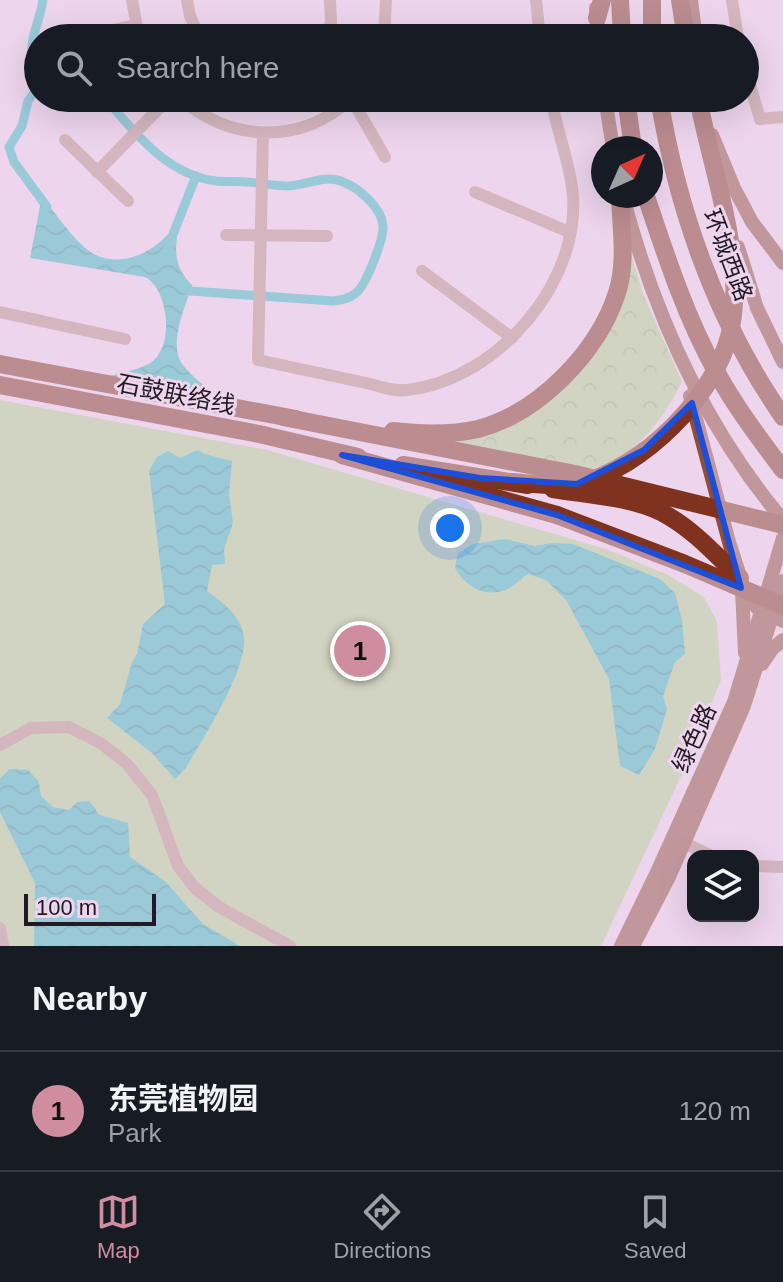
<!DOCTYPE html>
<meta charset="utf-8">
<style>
body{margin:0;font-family:Helvetica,"Noto Sans SC",sans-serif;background:#20242c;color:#f1f3f6}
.controls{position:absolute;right:24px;bottom:24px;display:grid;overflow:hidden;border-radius:16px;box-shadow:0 8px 32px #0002}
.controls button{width:72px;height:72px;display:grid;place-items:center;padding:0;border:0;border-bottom:2px solid #363941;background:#171b24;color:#f1f3f6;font:40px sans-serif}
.compass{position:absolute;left:591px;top:136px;width:72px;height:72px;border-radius:50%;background:#171b24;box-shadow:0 8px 32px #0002;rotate:45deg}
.scale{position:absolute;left:24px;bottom:20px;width:132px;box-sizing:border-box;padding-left:8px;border:4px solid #221a22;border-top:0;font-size:22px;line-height:28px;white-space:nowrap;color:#221a22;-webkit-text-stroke:6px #edd5ed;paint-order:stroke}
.you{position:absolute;left:450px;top:528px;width:28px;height:28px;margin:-20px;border:6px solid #fff;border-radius:50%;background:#1a73e8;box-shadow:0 0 0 12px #1a73e833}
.badge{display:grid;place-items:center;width:52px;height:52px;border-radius:50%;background:#d08da0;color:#111;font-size:26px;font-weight:700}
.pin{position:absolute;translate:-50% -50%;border:4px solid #fff;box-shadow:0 2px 8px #0006}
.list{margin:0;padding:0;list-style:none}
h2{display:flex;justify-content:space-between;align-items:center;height:104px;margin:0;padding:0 32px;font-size:34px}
h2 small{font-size:26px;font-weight:400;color:#9ea1a6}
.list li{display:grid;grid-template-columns:52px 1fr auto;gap:24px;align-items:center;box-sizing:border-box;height:120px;padding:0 32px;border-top:2px solid #363941}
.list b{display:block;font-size:30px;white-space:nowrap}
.list p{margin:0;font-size:26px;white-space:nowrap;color:#9ea1a6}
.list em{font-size:26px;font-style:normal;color:#9ea1a6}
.icon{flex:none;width:44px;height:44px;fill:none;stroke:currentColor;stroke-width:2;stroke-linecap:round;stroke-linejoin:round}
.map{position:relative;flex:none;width:783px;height:946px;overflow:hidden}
.search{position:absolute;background:#171b24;box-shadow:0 8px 32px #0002;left:24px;right:24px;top:24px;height:88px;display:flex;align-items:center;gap:20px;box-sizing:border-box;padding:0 28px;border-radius:44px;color:#9ea1a6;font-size:30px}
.sheet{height:224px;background:#171b24}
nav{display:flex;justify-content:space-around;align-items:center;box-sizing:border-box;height:112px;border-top:2px solid #363941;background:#171b24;font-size:22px;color:#9ea1a6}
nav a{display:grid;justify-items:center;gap:4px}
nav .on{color:#d08da0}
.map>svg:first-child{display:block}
.forest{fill:url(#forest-crowns)}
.park{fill:#b2d290}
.water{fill:url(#water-waves)}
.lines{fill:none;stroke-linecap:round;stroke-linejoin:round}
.canal{stroke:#36bbbf;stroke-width:9}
.minor{stroke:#b69085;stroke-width:12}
.major{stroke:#8f4d3b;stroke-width:14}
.highway{stroke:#7f331f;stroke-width:18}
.highway-bridge{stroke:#7f331f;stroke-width:18}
.marked{fill:none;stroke:#1d4ed8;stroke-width:6;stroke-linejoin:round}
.labels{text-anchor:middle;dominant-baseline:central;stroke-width:6;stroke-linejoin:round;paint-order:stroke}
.street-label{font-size:24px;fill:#221a22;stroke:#edd5ed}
</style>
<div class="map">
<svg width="783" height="946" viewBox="0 0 783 946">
<defs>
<pattern id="forest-crowns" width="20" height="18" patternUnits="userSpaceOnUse" patternTransform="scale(2)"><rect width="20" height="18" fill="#b2d290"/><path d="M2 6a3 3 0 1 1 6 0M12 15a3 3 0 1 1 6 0" fill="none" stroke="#99b47c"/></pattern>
<pattern id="water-waves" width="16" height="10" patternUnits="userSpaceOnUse" patternTransform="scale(2)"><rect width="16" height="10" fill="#36bbbf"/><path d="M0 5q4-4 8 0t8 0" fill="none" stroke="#2d979b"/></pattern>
</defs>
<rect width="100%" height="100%" fill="#edd5ed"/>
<path class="forest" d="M630,251L644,296L682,382C664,418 634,460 592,469C582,471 566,465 556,463C518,455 480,448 441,440C466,434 503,429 525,417C557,401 600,357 613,324C622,302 624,275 630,251Z"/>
<polygon class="park" points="0,400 267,450 606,549 668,575 704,597 717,622 721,680 686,766 601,946 0,946"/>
<g class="water">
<path d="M42,196C55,213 68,232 83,246C109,271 147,258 168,234L177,238C174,257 178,271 192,285C186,306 168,343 182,364C191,376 207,387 219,398L107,377C121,372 143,370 154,360C174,342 168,289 145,277L30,258Z"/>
<path d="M198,450L205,454L232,461L229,494L233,523L224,549L225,564L212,565L207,591C223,603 242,616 244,638C247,671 203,738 186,768L175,779L152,753L107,718L120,704L132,662L137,654L143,624L165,604L149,471L157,457L168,451L180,458Z"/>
<path d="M505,539L535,546L552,543L573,544L660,579L675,593L682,620L685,654L675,662L663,696L667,709L655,749L639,775L620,766L609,679L566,600L546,580L528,574C522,578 513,587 506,590C484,598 465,586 455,568L458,553L473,544Z"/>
<polygon points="9,769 28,770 39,782 41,796 53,807 69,810 77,802 89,801 100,815 128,823 130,857 165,881 203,924 240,946 34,946 35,883 0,812 0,779"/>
</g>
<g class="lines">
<g class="canal">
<path d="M38,73C23,47 39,27 43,0"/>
<polyline points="38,87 28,101 22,126 9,147 14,162 47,207"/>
<path d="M105,98C135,133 167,175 216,181C226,182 236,181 247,182C261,183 275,186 289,186C308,185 325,174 343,182C359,188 382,208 383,226C384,239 366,285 356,293C349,299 341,300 333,301L190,291L181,287"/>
<polyline points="168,247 196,176"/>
</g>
<g class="minor">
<polyline points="132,0 139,38"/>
<polyline points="187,0 190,16 200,38"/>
<polyline points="536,0 540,38"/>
<polyline points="732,0 738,38"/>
<polyline points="86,36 135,25"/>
<polyline points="326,38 331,22 330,0"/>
<polyline points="384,38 386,0"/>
<polyline points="745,68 760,119 783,117"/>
<path d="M180,98C229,142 303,146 351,98"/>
<polyline points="351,98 385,157"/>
<polyline points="519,98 551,102"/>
<path d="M263,133L258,360C294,368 330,375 366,383C378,386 395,392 407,390C498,380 585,279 572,187C568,158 556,127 551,98"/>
<polyline points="65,140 128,201"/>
<polyline points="97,172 169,98"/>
<polyline points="475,192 569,232"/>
<polyline points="226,235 327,236"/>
<polyline points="422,271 512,338"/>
<polyline points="0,312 125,339"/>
<polyline points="0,745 31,728 69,727 102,744 127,764 152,795 178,866 195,888 219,907 290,946"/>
<polyline points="684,843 712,856"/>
<polyline points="753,866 783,867"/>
<polyline points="0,928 3,946"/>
</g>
<g class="major">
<polyline points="691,0 696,38"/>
<polyline points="596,8 599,38"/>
<polyline points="605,98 613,148"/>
<polyline points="712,135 734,188 752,222 783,263"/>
<path d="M626,208C658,323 706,429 783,520"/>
<polyline points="738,247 757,308 783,362"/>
<polyline points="690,396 729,542 746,595 758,609 783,621"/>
<polyline points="742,590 745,653"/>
<polyline points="762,664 772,649 783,640"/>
<polyline points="621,946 658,870 734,702 783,538"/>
<polyline points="633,946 669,877 744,706 783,581"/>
</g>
<g class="highway">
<polyline points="620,0 622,38"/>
<polyline points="652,0 652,38"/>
<polyline points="680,0 686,38"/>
<polyline points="597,18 602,0"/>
<polyline points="626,98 633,148"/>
<path d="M659,98C678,211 717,322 783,417"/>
<path d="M646,196C666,256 686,318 717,373C736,408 760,439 783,470"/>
<polyline points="0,364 296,419"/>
<polyline points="0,385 259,434 358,457"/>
<path d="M393,431C420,434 451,435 478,429C539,413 598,352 617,293C627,263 621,227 620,196"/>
<polyline points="403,465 528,485"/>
<path d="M553,489C589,495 631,497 663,513C693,529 716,555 740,578"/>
</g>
<g class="highway-bridge">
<polyline points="283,417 575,474 783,525"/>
<polyline points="342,455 557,515 685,564 783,606"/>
<path d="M513,482C535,484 559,488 580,483C643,468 715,396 730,333C734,315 735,296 734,278C731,219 709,156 698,98"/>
</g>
</g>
<path d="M0 0H783V946H0ZM692,403L741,588L557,515L342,455L480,478L577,484L644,450Z" fill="#edd5ed" fill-opacity=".55" fill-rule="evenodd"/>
<path class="marked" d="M692,403L741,588L557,515L342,455L480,478L577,484L644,450Z"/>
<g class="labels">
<g class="street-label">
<text transform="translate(728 255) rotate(69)">环城西路</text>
<text transform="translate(176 394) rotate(11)">石鼓联络线</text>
<text transform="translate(694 738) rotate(-66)">绿色路</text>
</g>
</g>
</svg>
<div class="controls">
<button><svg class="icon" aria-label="layers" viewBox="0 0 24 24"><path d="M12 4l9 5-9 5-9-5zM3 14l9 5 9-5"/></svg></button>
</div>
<svg class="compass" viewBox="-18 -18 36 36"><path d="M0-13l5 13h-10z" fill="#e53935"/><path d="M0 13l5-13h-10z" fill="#9ea1a6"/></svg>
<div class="scale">100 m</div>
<div class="you"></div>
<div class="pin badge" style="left:360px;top:651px">1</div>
<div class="search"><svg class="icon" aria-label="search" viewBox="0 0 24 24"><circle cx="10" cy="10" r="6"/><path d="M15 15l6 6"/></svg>Search here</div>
</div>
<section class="sheet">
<h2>Nearby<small></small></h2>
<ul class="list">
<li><span class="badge">1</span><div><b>东莞植物园</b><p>Park</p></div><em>120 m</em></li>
</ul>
</section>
<nav>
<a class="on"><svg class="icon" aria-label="map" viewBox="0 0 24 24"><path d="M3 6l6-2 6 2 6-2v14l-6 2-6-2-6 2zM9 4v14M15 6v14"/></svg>Map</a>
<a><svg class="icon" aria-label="directions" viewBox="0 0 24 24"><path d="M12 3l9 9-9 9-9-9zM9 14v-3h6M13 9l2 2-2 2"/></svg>Directions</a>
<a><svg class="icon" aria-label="saved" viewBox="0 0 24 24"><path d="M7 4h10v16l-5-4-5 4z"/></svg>Saved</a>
</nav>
